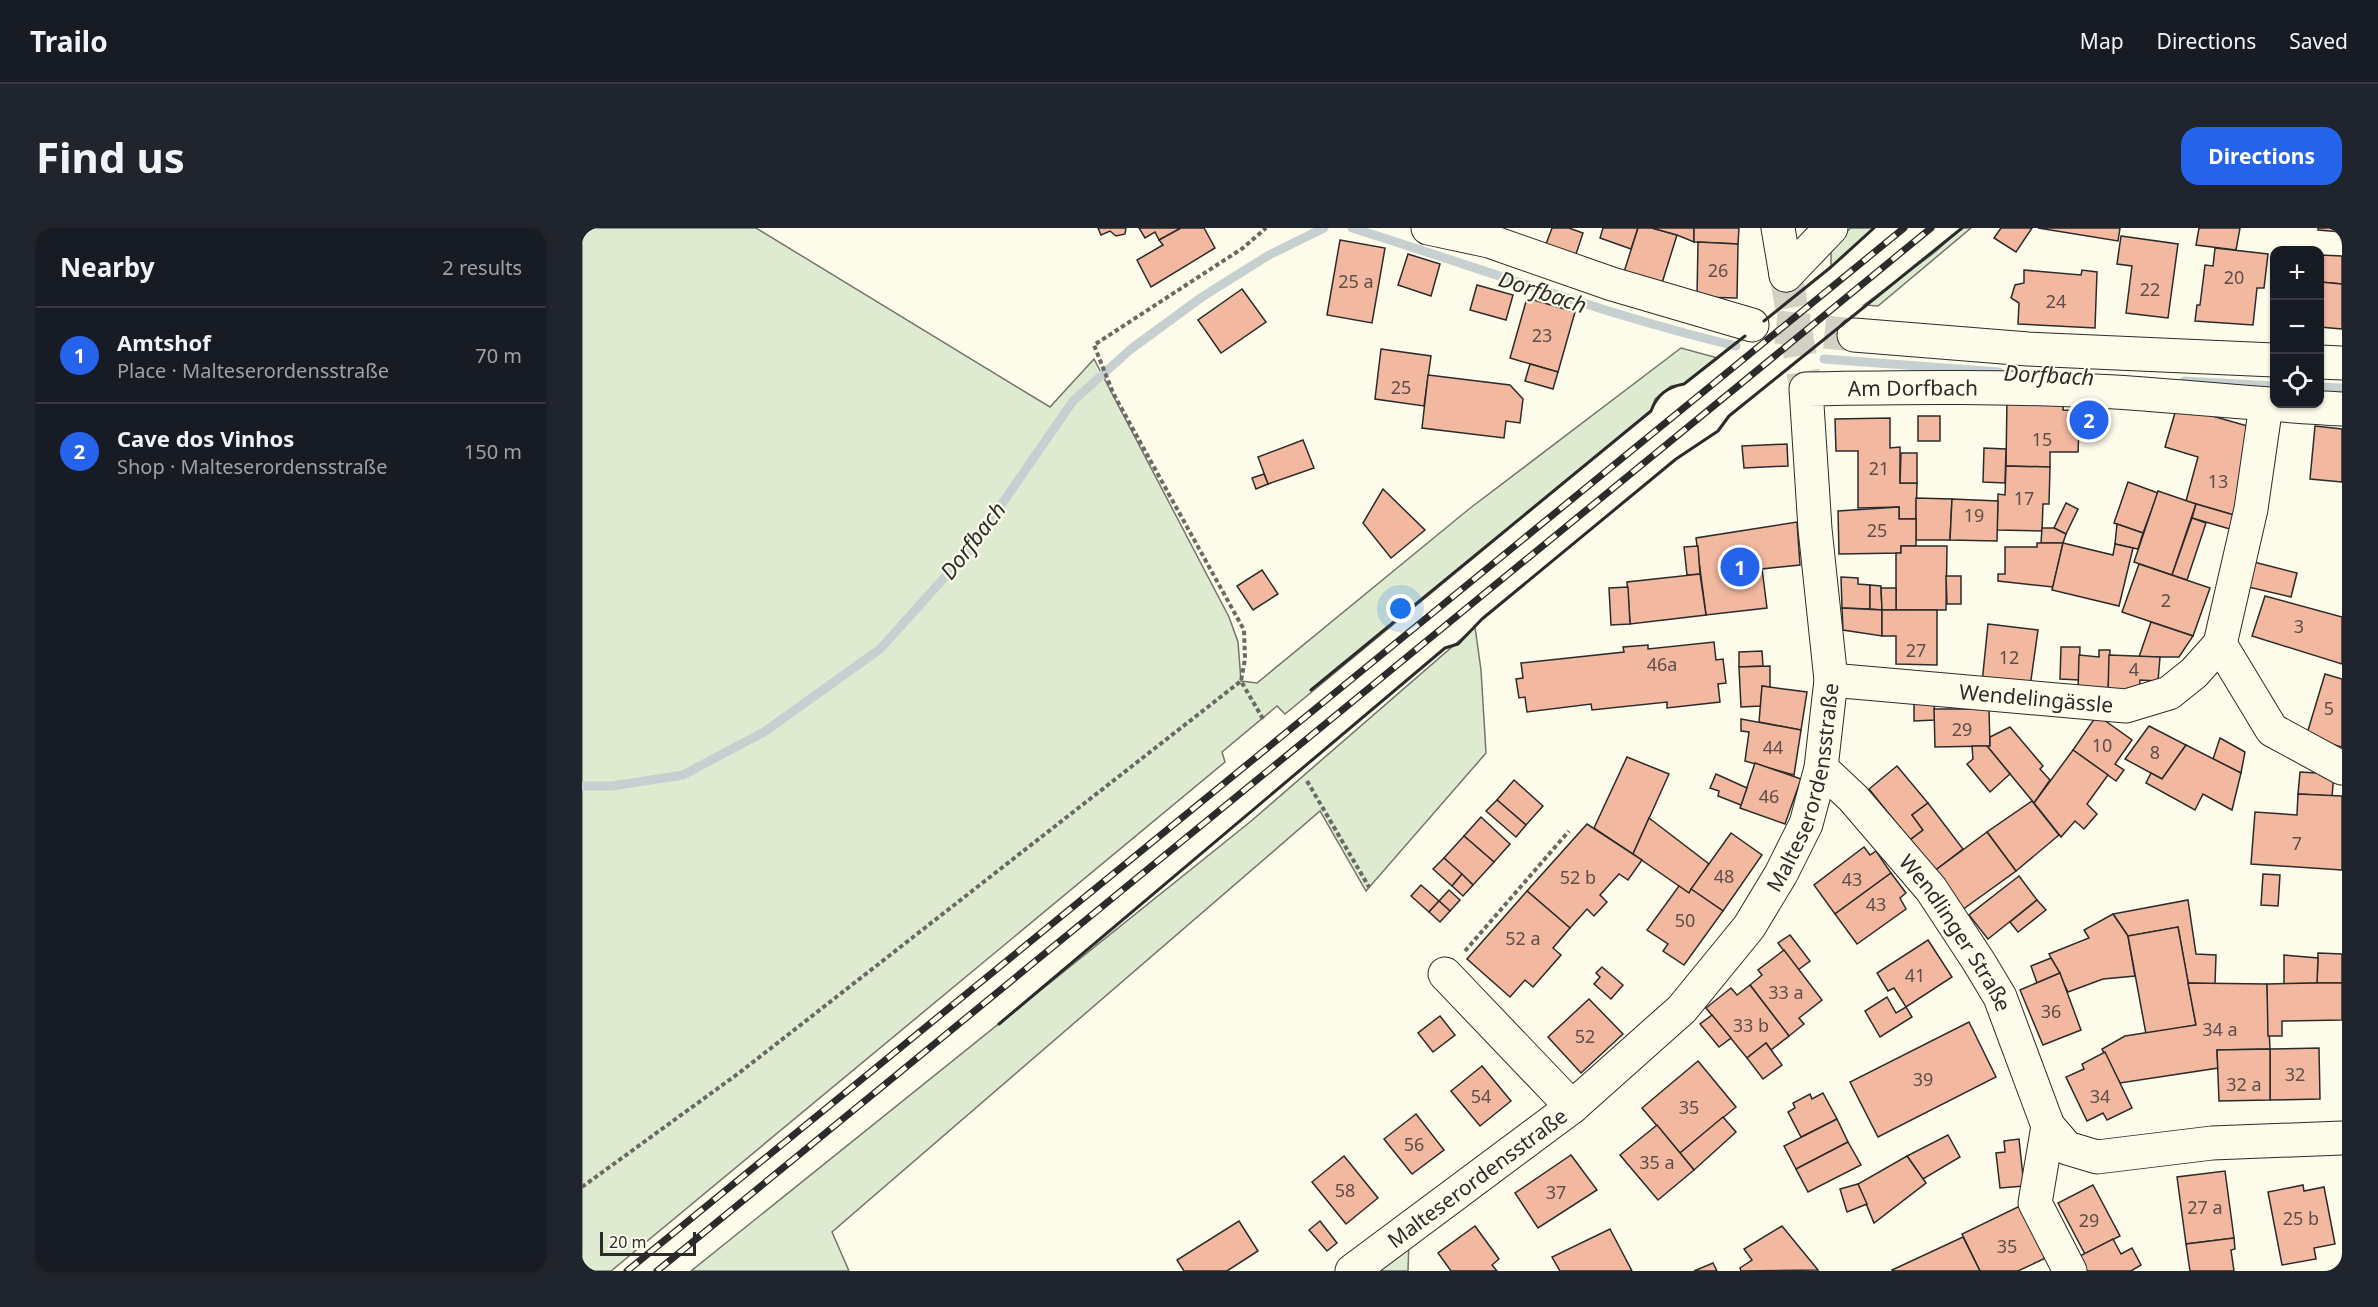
<!DOCTYPE html>
<meta charset="utf-8">
<style>
body{margin:0;font-family:"Noto Sans",sans-serif;background:#20242c;color:#f1f3f6}
.controls{position:absolute;right:18px;top:18px;display:grid;overflow:hidden;border-radius:12px;box-shadow:0 2px 4px #0004}
.controls button{width:54px;height:54px;display:grid;place-items:center;padding:0;border:0;border-bottom:2px solid #363941;background:#171b24;color:#f1f3f6;font:30px sans-serif}
.scale{position:absolute;left:18px;bottom:15px;width:96px;box-sizing:border-box;padding-left:6px;border:3px solid #2b2b2b;border-top:0;font-size:16px;line-height:21px;white-space:nowrap;color:#2b2b2b;-webkit-text-stroke:4px #fdfbea;paint-order:stroke}
.you{position:absolute;left:819px;top:381px;width:21px;height:21px;margin:-15px;border:4px solid #fff;border-radius:50%;background:#1a73e8;box-shadow:0 0 0 9px #1a73e833}
.badge{display:grid;place-items:center;width:39px;height:39px;border-radius:50%;background:#2563eb;color:#fff;font-size:20px;font-weight:700}
.pin{position:absolute;translate:-50% -50%;border:3px solid #fff;box-shadow:0 2px 6px #0006}
.list{margin:0;padding:0;list-style:none}
h2{display:flex;justify-content:space-between;align-items:center;height:78px;margin:0;padding:0 24px;font-size:26px}
h2 small{font-size:20px;font-weight:400;color:#9ea1a6}
.list li{display:grid;grid-template-columns:39px 1fr auto;gap:18px;align-items:center;box-sizing:border-box;height:96px;padding:0 24px;border-top:2px solid #363941}
.list b{display:block;font-size:22px;white-space:nowrap}
.list p{margin:0;font-size:20px;white-space:nowrap;color:#9ea1a6}
.list em{font-size:20px;font-style:normal;color:#9ea1a6}
.icon{flex:none;width:33px;height:33px;fill:none;stroke:currentColor;stroke-width:2;stroke-linecap:round;stroke-linejoin:round}
.map{position:relative;flex:none;width:1760px;height:1043px;overflow:hidden;border-radius:18px}
header{display:flex;align-items:center;gap:36px;box-sizing:border-box;height:84px;padding:0 30px;background:#171b24;border-bottom:2px solid #363941}
header strong{font-size:28px}
nav{display:flex;gap:33px;margin-inline-start:auto;font-size:21px}
.intro{display:flex;align-items:center;justify-content:space-between;box-sizing:border-box;height:144px;padding:0 36px}
h1{margin:0;font-size:42px}
.button{padding:15px 27px;border-radius:18px;background:#2563eb;color:#fff;font-size:21px;font-weight:700}
main{display:flex;gap:36px;padding:0 36px}
aside{flex:1;background:#171b24;border-radius:18px;box-shadow:0 2px 4px #0004}
.map>svg:first-child{display:block}
.green{fill:#deebd1;stroke:#74746e;stroke-width:1.5}
.lines{fill:none;stroke-linecap:round;stroke-linejoin:round}
.stream{stroke:#c7d0d0;stroke-width:9}
.building{fill:#f2b8a0;stroke:#2b2b2b;stroke-width:1.5}
.minor-tunnel{stroke:#d3d1c4;stroke-width:33;stroke-dasharray:33 16;stroke-linecap:butt}
.minor-casing{stroke:#2b2b2b;stroke-width:35}
.path{stroke:#6a6964;stroke-width:4;stroke-dasharray:4.5 3;stroke-linecap:butt}
.minor{stroke:#fdfbea;stroke-width:33}
.rail-casing{stroke:#2b2b2b;stroke-width:7}
.rail{stroke:#fdfbea;stroke-width:4.5;stroke-dasharray:14;stroke-linecap:butt}
.wall{stroke:#2b2b2b;stroke-width:3}
.labels{text-anchor:middle;dominant-baseline:central;stroke-width:4.5;stroke-linejoin:round;paint-order:stroke}
.number-label{font-size:18px;fill:#5d4e48}
.street-label{font-size:21px;fill:#2b2b2b;stroke:#fdfbea}
.water-label{font-size:22px;font-style:italic;fill:#2b2b2b;stroke:#fdfbea}
</style>
<header>
<strong>Trailo</strong>
<nav><a>Map</a><a>Directions</a><a>Saved</a></nav>
</header>
<div class="intro"><h1>Find us</h1><a class="button">Directions</a></div>
<main>
<aside>
<h2>Nearby<small>2 results</small></h2>
<ul class="list">
<li><span class="badge">1</span><div><b>Amtshof</b><p>Place · Malteserordensstraße</p></div><em>70 m</em></li>
<li><span class="badge">2</span><div><b>Cave dos Vinhos</b><p>Shop · Malteserordensstraße</p></div><em>150 m</em></li>
</ul>
</aside>
<div class="map">
<svg width="1760" height="1043" viewBox="0 0 1760 1043">
<rect width="100%" height="100%" fill="#fdfbea"/>
<g class="green">
<polygon points="0,0 174,0 468,179 512,131 647,389 656,414 659,453 675,455 887,281 1099,120 1136,130 1102,156 1089,158 1073,171 1069,183 703,486 695,478 640,524 643,534 29,1043 0,1043"/>
<polygon points="1269,0 1292,0 1249,39 1249,17"/>
<polygon points="1380,0 1389,0 1296,78 1282,77 1353,24"/>
<polygon points="893,399 899,442 904,525 784,663 738,583 250,1004 267,1043 109,1043 668,594"/>
<polygon points="827,1011 826,1043 786,1043"/>
</g>
<g class="lines">
<g class="stream">
<path d="M770,0C898,40 1024,87 1154,118"/>
<polyline points="1242,131 1417,144"/>
<polyline points="1602,153 1692,158"/>
<polyline points="1738,159 1760,160"/>
<polyline points="0,558 30,558 101,547 182,504 298,421 390,319 491,173 549,121 620,69 687,27 742,0"/>
</g>
</g>
<g class="building">
<polygon points="516,0 544,0 543,6 534,8 528,3 519,7"/>
<polygon points="557,0 599,0 577,12 573,4 563,10"/>
<polygon points="599,0 622,0 633,20 569,59 555,32 581,17 577,12"/>
<polygon points="970,0 987,0 1001,5 993,29 963,19"/>
<polygon points="1021,0 1056,0 1049,21 1018,10"/>
<polygon points="1056,0 1070,0 1095,7 1080,55 1042,44"/>
<polygon points="1070,0 1112,0 1112,14 1095,7"/>
<polygon points="1112,0 1157,0 1156,16 1112,14"/>
<polygon points="1419,0 1450,0 1434,24 1412,10"/>
<polygon points="1456,0 1538,0 1536,13"/>
<polygon points="1617,0 1658,0 1654,22 1614,17"/>
<polygon points="1736,0 1760,0 1760,4 1736,2"/>
<polygon points="1539,8 1596,16 1586,90 1544,85 1550,38 1535,36"/>
<polygon points="758,12 803,20 790,95 745,87"/>
<polygon points="1116,14 1156,16 1155,70 1115,69"/>
<polygon points="1633,20 1686,26 1682,60 1675,60 1671,97 1613,93 1615,77 1618,77 1623,37 1631,38"/>
<polygon points="826,26 858,36 849,68 816,57"/>
<polygon points="1738,27 1760,28 1760,56 1738,54"/>
<polygon points="1442,42 1499,47 1500,42 1515,44 1513,100 1436,96 1437,75 1429,70 1433,57 1442,55"/>
<polygon points="1738,54 1760,56 1760,101 1738,99"/>
<polygon points="895,57 931,67 924,92 888,82"/>
<polygon points="660,61 684,94 639,125 616,92"/>
<polygon points="945,70 993,84 976,144 928,130"/>
<polygon points="799,121 849,128 842,178 793,171"/>
<polygon points="948,136 976,144 971,161 943,153"/>
<polygon points="846,147 928,157 941,171 938,195 924,193 922,210 840,200"/>
<polygon points="1425,170 1482,171 1481,182 1515,183 1515,201 1497,201 1496,224 1468,224 1468,239 1424,238"/>
<polygon points="1595,178 1669,199 1652,287 1604,273 1616,229 1583,219"/>
<rect x="1336" y="188" width="22" height="25"/>
<polygon points="1308,190 1308,220 1318,219 1318,255 1335,255 1334,291 1317,291 1317,279 1276,280 1276,223 1254,223 1253,191"/>
<polygon points="1733,198 1760,201 1760,254 1728,251"/>
<polygon points="721,212 732,240 686,256 676,229"/>
<polygon points="1205,216 1206,238 1162,240 1160,218"/>
<polygon points="1402,220 1424,221 1423,255 1401,254"/>
<polygon points="1319,225 1335,225 1335,255 1318,255"/>
<polygon points="1424,238 1468,239 1467,276 1461,276 1460,303 1415,302 1416,266 1423,267"/>
<polygon points="682,246 686,256 674,261 670,250"/>
<polygon points="1546,254 1576,265 1561,305 1532,295"/>
<polygon points="801,261 843,302 809,330 781,295"/>
<polygon points="1576,263 1614,276 1590,347 1552,334"/>
<polygon points="1334,270 1370,271 1368,312 1334,312"/>
<polygon points="1370,271 1416,273 1415,313 1368,312"/>
<polygon points="1484,275 1496,281 1484,306 1472,300"/>
<polygon points="1614,276 1652,287 1648,301 1610,290"/>
<polygon points="1317,279 1317,291 1334,291 1334,318 1319,318 1319,325 1257,326 1256,283"/>
<polygon points="1610,290 1624,295 1605,352 1590,347"/>
<polygon points="1215,294 1218,337 1180,341 1185,380 1124,387 1114,310"/>
<polygon points="1535,296 1561,305 1556,321 1533,316"/>
<polygon points="1460,300 1472,300 1484,306 1481,315 1459,315"/>
<polygon points="1455,315 1481,315 1471,359 1416,353 1416,346 1423,346 1423,319 1455,319"/>
<polygon points="1481,315 1531,327 1533,316 1551,320 1537,378 1470,362"/>
<polygon points="1116,318 1118,346 1105,347 1102,319"/>
<polygon points="1319,318 1365,318 1364,382 1314,382 1314,325 1319,325"/>
<polygon points="1668,333 1715,345 1709,369 1662,358"/>
<polygon points="1557,336 1628,360 1611,408 1540,384"/>
<polygon points="680,342 696,366 671,382 655,358"/>
<polygon points="1118,346 1124,387 1048,396 1045,354"/>
<polygon points="1364,348 1379,348 1379,376 1365,376"/>
<polygon points="1259,349 1276,350 1276,356 1288,357 1288,381 1260,380"/>
<polygon points="1288,357 1299,358 1300,382 1288,381"/>
<polygon points="1046,359 1048,396 1029,397 1027,360"/>
<polygon points="1299,360 1314,360 1314,382 1300,382"/>
<polygon points="1683,368 1760,389 1760,436 1670,408"/>
<polygon points="1260,380 1300,382 1300,408 1261,402"/>
<polygon points="1300,382 1355,382 1355,437 1314,436 1314,408 1300,408"/>
<polygon points="1569,394 1611,408 1597,429 1557,429"/>
<polygon points="1406,396 1456,402 1448,459 1400,455"/>
<polygon points="1132,414 1134,432 1141,431 1144,455 1136,456 1138,474 1085,480 1085,474 1010,482 1009,476 945,484 943,469 937,470 934,451 941,450 939,435 1042,424 1041,419 1066,417 1066,421"/>
<polygon points="1479,419 1498,419 1497,452 1478,451"/>
<polygon points="1517,422 1528,422 1526,466 1496,464 1497,427 1517,429"/>
<polygon points="1180,423 1181,438 1157,439 1157,424"/>
<polygon points="1527,427 1578,429 1576,453 1558,452 1557,467 1526,466"/>
<polygon points="1188,438 1188,459 1180,458 1179,478 1159,479 1157,439"/>
<polygon points="1743,446 1760,451 1760,519 1724,509"/>
<polygon points="1180,458 1225,464 1219,502 1177,494"/>
<polygon points="1332,473 1352,473 1353,492 1332,493"/>
<polygon points="1352,481 1407,481 1408,518 1353,519"/>
<polygon points="1515,487 1550,512 1533,536 1542,542 1534,553 1491,522"/>
<polygon points="1159,491 1219,502 1212,547 1163,533 1167,504 1159,503"/>
<polygon points="1567,498 1604,517 1580,551 1543,531"/>
<polygon points="1428,499 1461,538 1458,541 1468,552 1452,575 1405,518 1408,518 1408,509"/>
<polygon points="1638,510 1663,524 1659,545 1631,531"/>
<polygon points="1604,517 1659,545 1650,582 1621,566 1613,582 1564,555 1569,545 1580,551"/>
<polygon points="1390,518 1405,518 1428,546 1408,564 1385,536 1391,531"/>
<polygon points="1491,522 1526,547 1505,576 1515,586 1502,601 1493,593 1479,609 1452,575"/>
<polygon points="1045,529 1087,546 1051,626 1012,600"/>
<polygon points="1173,535 1219,551 1203,596 1158,580"/>
<polygon points="1315,538 1346,575 1330,587 1341,602 1328,612 1287,561"/>
<polygon points="1718,544 1752,546 1750,568 1716,566"/>
<polygon points="1134,546 1165,560 1159,577 1136,568 1137,563 1128,560"/>
<polygon points="932,552 961,578 944,597 915,572"/>
<polygon points="1716,566 1760,568 1760,642 1669,636 1673,584 1715,587"/>
<polygon points="915,572 944,597 934,609 904,583"/>
<polygon points="1450,573 1477,607 1434,643 1405,604"/>
<polygon points="1346,575 1381,621 1351,644 1328,612 1341,602 1330,587"/>
<polygon points="899,589 928,616 912,634 882,608"/>
<polygon points="1067,590 1127,636 1107,665 1051,626"/>
<polygon points="1005,596 1060,632 1046,652 1037,646 1018,667 1025,674 1012,688 1005,681 988,700 945,663"/>
<polygon points="1405,604 1434,643 1380,682 1351,644"/>
<polygon points="1149,605 1180,627 1141,683 1109,661"/>
<polygon points="882,608 912,634 891,657 862,630"/>
<polygon points="1282,619 1288,627 1294,623 1309,645 1253,686 1232,657"/>
<polygon points="862,630 880,646 870,658 851,641"/>
<polygon points="1309,645 1324,665 1318,670 1324,681 1275,716 1253,686"/>
<polygon points="880,646 891,657 881,668 870,658"/>
<polygon points="1681,646 1698,647 1696,678 1679,677"/>
<polygon points="1437,648 1455,672 1406,711 1387,687"/>
<polygon points="839,657 857,673 847,684 829,668"/>
<polygon points="1097,658 1107,665 1109,661 1141,683 1102,737 1081,723 1086,716 1065,702"/>
<polygon points="867,662 878,672 868,683 857,673"/>
<polygon points="945,663 988,700 971,720 979,727 951,759 943,752 928,769 885,731"/>
<polygon points="1455,672 1464,682 1436,704 1428,694"/>
<polygon points="1606,672 1614,726 1634,727 1633,756 1606,755 1596,699 1546,708 1531,686"/>
<polygon points="857,673 868,683 858,694 847,684"/>
<polygon points="1531,686 1546,708 1553,748 1521,751 1486,764 1467,726 1507,710 1502,702"/>
<polygon points="1596,699 1614,797 1564,806 1546,708"/>
<polygon points="1208,707 1228,733 1216,742 1196,715"/>
<polygon points="1346,712 1370,749 1324,779 1312,760 1306,763 1295,745"/>
<polygon points="1202,722 1240,772 1217,790 1222,796 1207,808 1168,757 1180,747 1176,742"/>
<polygon points="1736,725 1760,726 1760,755 1735,755"/>
<polygon points="1702,727 1736,730 1735,755 1702,756"/>
<polygon points="1469,730 1478,745 1455,755 1449,738"/>
<polygon points="1020,739 1041,757 1029,771 1012,756 1018,749 1014,745"/>
<polygon points="1478,745 1499,802 1461,817 1438,762"/>
<polygon points="1606,755 1685,756 1688,821 1635,822 1636,840 1538,855 1520,821 1543,808 1614,797"/>
<polygon points="1735,755 1760,755 1760,792 1700,793 1700,808 1686,808 1685,756"/>
<polygon points="1168,757 1207,808 1189,822 1184,815 1165,830 1124,780 1149,760 1155,767"/>
<polygon points="1305,769 1314,785 1324,779 1330,789 1298,809 1283,783"/>
<polygon points="1007,771 1041,806 999,845 966,809"/>
<polygon points="1130,787 1149,810 1137,819 1118,796"/>
<polygon points="858,788 873,807 851,824 836,805"/>
<polygon points="1387,794 1414,849 1296,909 1268,854"/>
<polygon points="1184,815 1200,837 1181,851 1165,830"/>
<polygon points="1737,820 1738,871 1688,872 1688,821"/>
<polygon points="1688,821 1688,872 1637,873 1635,822"/>
<polygon points="1523,824 1550,880 1525,892 1521,885 1505,893 1484,849 1502,841 1500,836"/>
<polygon points="1116,833 1154,879 1098,925 1060,880"/>
<polygon points="900,838 929,873 898,898 869,863"/>
<polygon points="1241,865 1255,891 1219,909 1206,884 1213,880 1211,875 1228,866 1230,871"/>
<polygon points="834,886 862,922 830,946 802,911"/>
<polygon points="1141,889 1154,904 1112,942 1098,925"/>
<polygon points="1255,891 1266,914 1214,941 1202,918"/>
<polygon points="1075,897 1112,942 1076,972 1038,927"/>
<polygon points="1366,907 1378,929 1341,951 1325,928"/>
<polygon points="1437,911 1442,958 1418,960 1414,925 1423,924 1422,913"/>
<polygon points="1266,914 1279,937 1226,964 1214,941"/>
<polygon points="989,927 1015,962 956,1000 933,965"/>
<polygon points="762,928 796,970 764,996 730,954"/>
<polygon points="1325,928 1344,955 1292,995 1276,956"/>
<polygon points="1643,943 1652,1010 1604,1016 1595,949"/>
<polygon points="1276,956 1285,976 1265,984 1258,961"/>
<polygon points="1511,957 1538,1008 1503,1026 1476,975"/>
<polygon points="1721,957 1722,963 1742,959 1753,1016 1732,1020 1734,1031 1700,1037 1686,964"/>
<polygon points="1442,976 1468,1028 1436,1043 1398,1043 1380,1006"/>
<polygon points="657,993 676,1023 645,1043 602,1043 595,1032"/>
<polygon points="738,993 755,1015 745,1023 727,1002"/>
<polygon points="893,998 917,1031 910,1037 915,1043 869,1043 856,1025"/>
<polygon points="1200,998 1236,1042 1159,1043 1158,1040 1170,1032 1162,1021"/>
<polygon points="1028,1001 1050,1043 978,1043 970,1029"/>
<polygon points="1381,1009 1398,1043 1311,1043 1310,1042"/>
<polygon points="1652,1010 1653,1021 1649,1022 1652,1043 1608,1043 1604,1016"/>
<polygon points="1531,1011 1539,1026 1550,1020 1559,1037 1549,1043 1501,1043 1494,1030"/>
<polygon points="1131,1035 1135,1043 1112,1043"/>
</g>
<g class="lines">
<g class="minor-tunnel">
<polyline points="1204,47 1224,161"/>
<polyline points="1194,99 1272,107"/>
</g>
<g class="minor-casing">
<g id="minor">
<polyline points="846,0 907,13 1030,56 1170,97"/>
<polyline points="1196,0 1204,47"/>
<polyline points="1204,47 1249,0"/>
<polyline points="1272,107 1446,121 1692,132"/>
<polyline points="1738,134 1760,135"/>
<polyline points="1638,416 1690,502 1760,540"/>
<path id="s1" d="M1249,452L1544,478L1587,465L1612,445L1638,416L1669,281L1684,177"/>
<path id="s2" d="M1239,540L1271,570L1349,661L1397,734L1418,769L1466,898L1485,920L1515,929L1630,915L1760,910"/>
<polyline points="863,746 990,879"/>
<polyline points="1466,898 1453,975 1488,1043"/>
<path id="s3" d="M770,1043L990,879L1100,781L1167,699L1199,646L1224,596L1239,540L1249,452L1233,301L1224,161C1327,159 1430,158 1533,164C1609,169 1684,177 1760,181"/>
</g>
</g>
<g class="path">
<polyline points="681,491 659,453 663,431 662,402 531,165 512,117 661,20 684,0"/>
<polyline points="725,553 787,659"/>
<polyline points="883,723 987,603"/>
<polyline points="0,959 157,845 659,453"/>
</g>
<use href="#minor" class="minor"/>
<g class="rail-casing">
<g id="rail">
<polyline points="45,1043 1322,0"/>
<polyline points="75,1043 1349,0"/>
</g>
</g>
<use href="#rail" class="rail"/>
<g class="wall">
<polyline points="1182,93 1249,39 1292,0"/>
<path d="M729,462L1069,183C1075,167 1085,159 1102,156L1163,108"/>
<polyline points="417,796 863,420 876,416 900,391 1094,231 1136,203 1147,188 1380,0"/>
</g>
</g>
<g class="labels">
<g class="number-label">
<text x="1136" y="42">26</text>
<text x="1652" y="49">20</text>
<text x="774" y="53">25 a</text>
<text x="1568" y="61">22</text>
<text x="1474" y="73">24</text>
<text x="960" y="107">23</text>
<text x="819" y="159">25</text>
<text x="1460" y="211">15</text>
<text x="1297" y="240">21</text>
<text x="1636" y="253">13</text>
<text x="1442" y="270">17</text>
<text x="1392" y="287">19</text>
<text x="1295" y="302">25</text>
<text x="1584" y="372">2</text>
<text x="1717" y="398">3</text>
<text x="1334" y="422">27</text>
<text x="1427" y="429">12</text>
<text x="1080" y="436">46a</text>
<text x="1552" y="441">4</text>
<text x="1747" y="480">5</text>
<text x="1380" y="501">29</text>
<text x="1520" y="517">10</text>
<text x="1191" y="519">44</text>
<text x="1573" y="524">8</text>
<text x="1187" y="568">46</text>
<text x="1715" y="615">7</text>
<text x="1142" y="648">48</text>
<text x="996" y="649">52 b</text>
<text x="1270" y="651">43</text>
<text x="1294" y="676">43</text>
<text x="1103" y="692">50</text>
<text x="941" y="710">52 a</text>
<text x="1333" y="747">41</text>
<text x="1204" y="764">33 a</text>
<text x="1469" y="783">36</text>
<text x="1169" y="797">33 b</text>
<text x="1638" y="801">34 a</text>
<text x="1003" y="808">52</text>
<text x="1713" y="846">32</text>
<text x="1341" y="851">39</text>
<text x="1662" y="856">32 a</text>
<text x="899" y="868">54</text>
<text x="1518" y="868">34</text>
<text x="1107" y="879">35</text>
<text x="832" y="916">56</text>
<text x="1075" y="934">35 a</text>
<text x="763" y="962">58</text>
<text x="974" y="964">37</text>
<text x="1623" y="979">27 a</text>
<text x="1719" y="990">25 b</text>
<text x="1507" y="992">29</text>
<text x="1425" y="1018">35</text>
</g>
<g class="street-label">
<text stroke="none"><textPath href="#s3" startOffset="1191">Am Dorfbach</textPath></text>
<text stroke="none"><textPath href="#s1" startOffset="206">Wendelingässle</textPath></text>
<text stroke="none"><textPath href="#s3" startOffset="680">Malteserordensstraße</textPath></text>
<text stroke="none"><textPath href="#s2" startOffset="214">Wendlinger Straße</textPath></text>
<text stroke="none"><textPath href="#s3" startOffset="156">Malteserordensstraße</textPath></text>
</g>
<g class="water-label">
<text transform="translate(961 63) rotate(18)">Dorfbach</text>
<text transform="translate(1467 146) rotate(3)">Dorfbach</text>
<text transform="translate(390 312) rotate(-52)">Dorfbach</text>
</g>
</g>
</svg>
<div class="controls">
<button>+</button>
<button>−</button>
<button><svg class="icon" aria-label="locate" viewBox="0 0 24 24"><circle cx="12" cy="12" r="6"/><path d="M12 2v4M12 18v4M2 12h4M18 12h4"/></svg></button>
</div>
<div class="scale">20 m</div>
<div class="you"></div>
<div class="pin badge" style="left:1158px;top:339px">1</div>
<div class="pin badge" style="left:1507px;top:192px">2</div>
</div>
</main>
